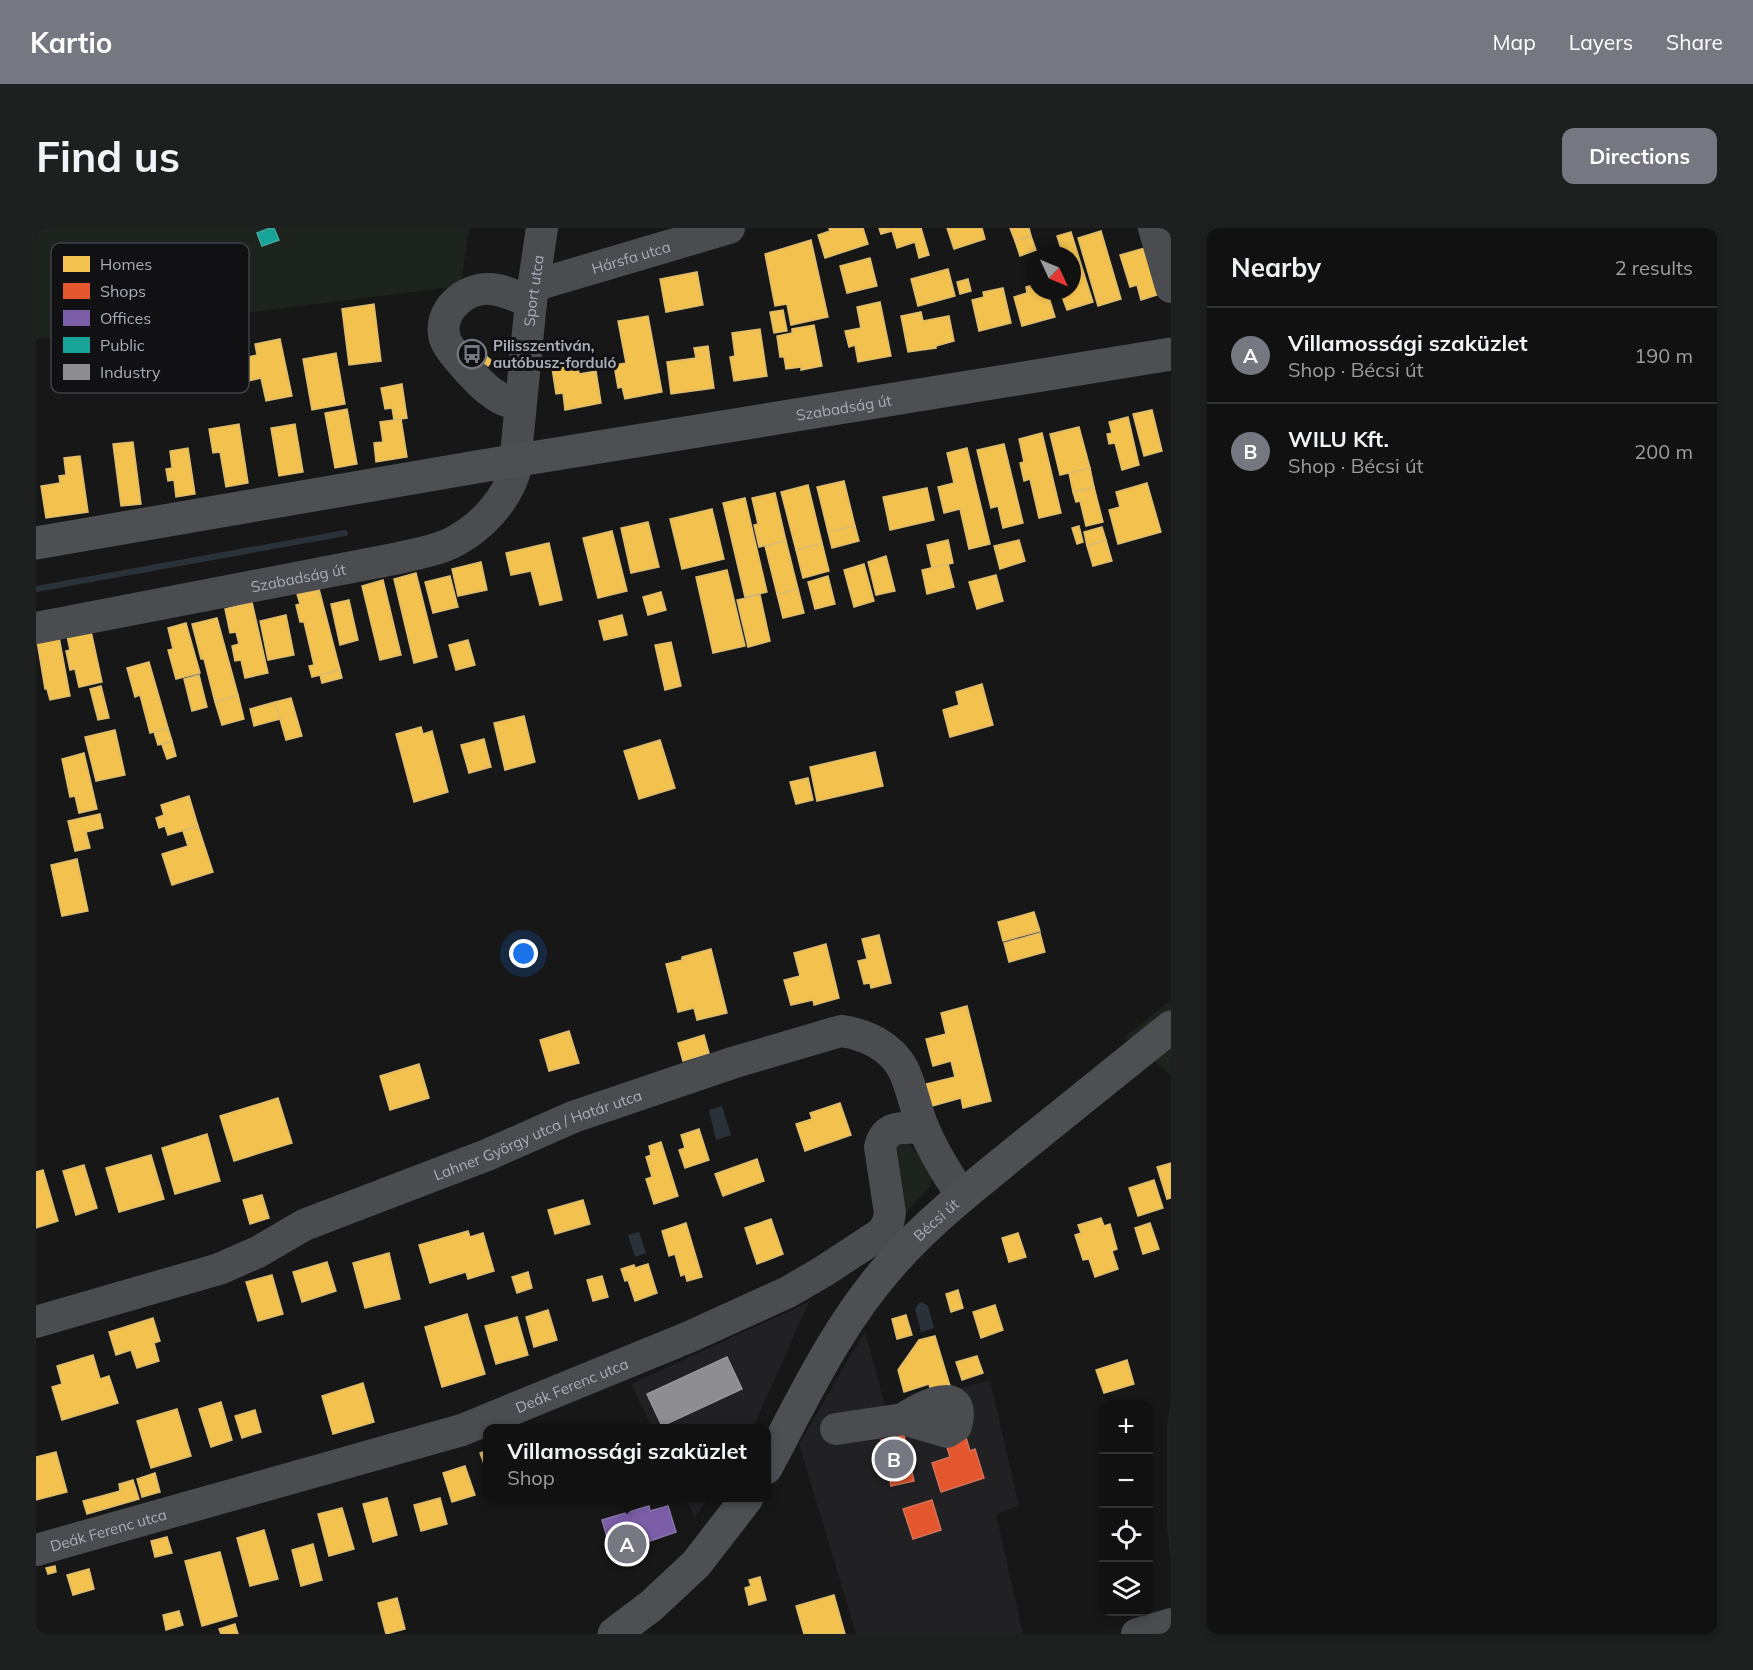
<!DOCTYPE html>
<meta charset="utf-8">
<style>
body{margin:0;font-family:Mulish,sans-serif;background:#1e1f1f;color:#f1f3f6}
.controls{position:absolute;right:18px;bottom:18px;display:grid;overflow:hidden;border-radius:12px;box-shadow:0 3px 9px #0003}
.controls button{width:54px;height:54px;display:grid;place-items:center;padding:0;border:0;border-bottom:2px solid #303131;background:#111;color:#f1f3f6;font:30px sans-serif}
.compass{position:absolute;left:991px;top:18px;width:54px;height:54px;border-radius:50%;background:#111;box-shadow:0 3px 9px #0003;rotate:134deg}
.you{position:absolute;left:488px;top:726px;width:21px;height:21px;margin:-15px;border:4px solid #fff;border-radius:50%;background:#1a73e8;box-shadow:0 0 0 9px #1a73e833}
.badge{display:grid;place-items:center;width:39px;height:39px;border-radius:50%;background:#757880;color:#fff;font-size:20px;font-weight:700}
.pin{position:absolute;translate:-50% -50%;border:3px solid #fff;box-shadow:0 2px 6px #0006}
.popup{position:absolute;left:447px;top:1196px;width:288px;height:78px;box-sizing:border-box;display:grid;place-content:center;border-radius:12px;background:#111;filter:drop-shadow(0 2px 4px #0005);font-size:20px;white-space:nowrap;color:#9c9d9f}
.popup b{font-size:22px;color:#f1f3f6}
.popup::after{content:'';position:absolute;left:50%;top:100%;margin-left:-12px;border:12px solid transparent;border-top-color:#111}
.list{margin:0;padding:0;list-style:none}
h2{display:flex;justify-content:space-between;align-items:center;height:78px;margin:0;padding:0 24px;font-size:26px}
h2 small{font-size:20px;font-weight:400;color:#9c9d9f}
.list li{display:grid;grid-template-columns:39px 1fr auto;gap:18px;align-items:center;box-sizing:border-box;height:96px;padding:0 24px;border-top:2px solid #303131}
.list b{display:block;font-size:22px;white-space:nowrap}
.list p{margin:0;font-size:20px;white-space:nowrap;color:#9c9d9f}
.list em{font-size:20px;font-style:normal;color:#9c9d9f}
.icon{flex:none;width:33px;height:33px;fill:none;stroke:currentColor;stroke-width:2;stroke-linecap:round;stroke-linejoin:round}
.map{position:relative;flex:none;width:1135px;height:1406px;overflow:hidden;border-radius:12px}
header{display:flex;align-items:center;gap:36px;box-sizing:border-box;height:84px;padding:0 30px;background:#757880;color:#fff}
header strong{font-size:28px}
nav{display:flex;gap:33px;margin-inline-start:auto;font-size:21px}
.intro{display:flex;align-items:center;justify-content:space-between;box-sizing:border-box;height:144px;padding:0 36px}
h1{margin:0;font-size:42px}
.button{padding:15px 27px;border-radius:12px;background:#757880;color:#fff;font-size:21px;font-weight:700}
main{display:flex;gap:36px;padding:0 36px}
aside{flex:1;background:#111;border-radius:12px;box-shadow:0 3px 9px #0003}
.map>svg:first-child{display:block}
.built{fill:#212123}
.green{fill:#1d241e}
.water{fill:#2a3239}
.homes{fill:#f2c14e;stroke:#dcbb6e;stroke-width:1.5}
.shops{fill:#e4572e;stroke:#d27157;stroke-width:1.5}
.offices{fill:#7b5ea7;stroke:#8876ac;stroke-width:1.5}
.public{fill:#17a398;stroke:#42a6a2;stroke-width:1.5}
.industry{fill:#8d8d92;stroke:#95979d;stroke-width:1.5}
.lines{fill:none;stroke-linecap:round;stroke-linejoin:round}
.stream{stroke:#2a3239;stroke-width:6}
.minor{stroke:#4b4c50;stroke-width:32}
.major{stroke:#4d4f52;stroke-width:33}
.labels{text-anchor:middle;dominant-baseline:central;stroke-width:6;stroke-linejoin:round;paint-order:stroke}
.street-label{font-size:15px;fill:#a8adb8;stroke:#111113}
.poi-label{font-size:15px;font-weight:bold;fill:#a8adb8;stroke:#111113;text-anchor:start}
.key{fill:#111113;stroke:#3e4045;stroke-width:1.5}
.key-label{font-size:16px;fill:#a8adb8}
</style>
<header>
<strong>Kartio</strong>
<nav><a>Map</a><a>Layers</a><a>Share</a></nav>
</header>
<div class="intro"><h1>Find us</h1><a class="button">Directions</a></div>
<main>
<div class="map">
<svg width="1135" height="1406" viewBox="0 0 1135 1406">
<rect width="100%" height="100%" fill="#171717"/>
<g class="built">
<polygon points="773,1074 717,1200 616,1200 595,1156"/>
<polygon points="829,1103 850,1181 954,1152 983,1278 960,1286 987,1406 820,1406 763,1216"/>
<polygon points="1135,1167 1135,1335 1131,1301 1131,1199"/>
<polygon points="649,1270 673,1270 659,1289"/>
</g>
<g class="green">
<polygon points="0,0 433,0 425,58 0,111"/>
<polygon points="1135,772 1135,847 1089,809"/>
<path d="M868,912C877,922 902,941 895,956C891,965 875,978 868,986L855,913Z"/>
</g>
<g class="water">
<polygon points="686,878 695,907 680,912 673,882"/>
<polygon points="603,1004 610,1025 599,1029 592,1007"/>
<polygon points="886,1074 892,1078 898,1100 885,1104 879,1081 883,1075"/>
</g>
<g class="homes">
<polygon points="793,0 827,0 832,16 789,30 782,7 794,3"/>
<polygon points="843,0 885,0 893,27 883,30 879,14 861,20 856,3 845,6"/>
<polygon points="911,0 946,0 949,11 918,21"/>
<polygon points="974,0 993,0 995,8 979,13"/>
<polygon points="1065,3 1085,71 1062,78 1042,10"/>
<polygon points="1035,4 1048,46 1036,50 1036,27 1027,27 1021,8"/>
<polygon points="995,8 1000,22 984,28 979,13"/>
<polygon points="775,12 792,89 755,97 751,76 739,78 729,26"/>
<polygon points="1116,18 1130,64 1105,72 1101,57 1094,59 1084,27"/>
<polygon points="834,30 841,58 811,65 804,38"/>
<polygon points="912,41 919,68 882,78 875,51"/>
<polygon points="661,44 667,77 630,84 624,51"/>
<polygon points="1048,46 1057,74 1031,82 1024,63 1036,63 1036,50"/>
<polygon points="932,51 935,63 924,66 921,54"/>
<polygon points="1000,56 1000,63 1011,63 1019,89 986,98 978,69 991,65 990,59"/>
<polygon points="967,60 975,95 943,103 936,72 948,69 947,64"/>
<polygon points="844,74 855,128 822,134 819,117 813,119 809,103 825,100 821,79"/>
<polygon points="338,76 345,133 313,137 306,81"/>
<polygon points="747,82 751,103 738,105 734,84"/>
<polygon points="885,84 887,93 913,88 918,113 900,118 900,120 872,124 865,88"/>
<polygon points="612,88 626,164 589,171 586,159 582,160 578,137 590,135 582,93"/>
<polygon points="778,97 786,138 765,142 765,139 750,141 748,129 744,129 741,108 756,105 756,101"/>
<polygon points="724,101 731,148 698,153 694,129 699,128 696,105"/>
<polygon points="244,111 256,168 230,173 225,150 212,153 207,130 221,127 219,116"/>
<polygon points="672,118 678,160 635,166 631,134 660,130 658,120"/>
<polygon points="300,125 309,176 276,182 267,131"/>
<polygon points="448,126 456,133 452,138 443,131"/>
<polygon points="542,136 543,146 560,143 565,175 529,182 527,165 520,166 516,140"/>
<polygon points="366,156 371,190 358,192 356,180 349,181 345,160"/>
<polygon points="311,181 321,236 299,240 289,185"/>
<polygon points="1116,182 1126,223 1108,228 1097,186"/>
<polygon points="1092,189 1103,237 1086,242 1079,215 1073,216 1071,206 1076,205 1073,194"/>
<polygon points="365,191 371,229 340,234 338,215 347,214 344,194"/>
<polygon points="203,196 212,255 190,259 184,224 177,225 173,201"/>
<polygon points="259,196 267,244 243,248 235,200"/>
<polygon points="1043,199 1054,240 1024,247 1014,206"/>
<polygon points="1006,205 1025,285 1003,290 994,251 988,253 984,235 988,234 983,211"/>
<polygon points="97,214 105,276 85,278 77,216"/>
<polygon points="968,216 987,295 967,300 962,278 955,280 941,222"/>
<polygon points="152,220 159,266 140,269 138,252 132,253 130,241 136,240 134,223"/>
<polygon points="931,220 954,316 933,321 924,281 908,285 902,259 918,255 911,225"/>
<polygon points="44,228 52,284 10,290 5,258 24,255 23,248 30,247 28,230"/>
<polygon points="1054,240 1058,259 1037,264 1033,245"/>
<polygon points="808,253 819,298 792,304 781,259"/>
<polygon points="1111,255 1125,304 1082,316 1073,282 1084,279 1080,264"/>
<polygon points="772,257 786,315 760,322 745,264"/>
<polygon points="1058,259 1067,294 1050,298 1044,273 1040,274 1037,264"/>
<polygon points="891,260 898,292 854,302 847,269"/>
<polygon points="739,265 750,313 723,319 718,297 722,296 716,270"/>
<polygon points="709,270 731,364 709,369 687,275"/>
<polygon points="676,281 688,331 646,341 634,291"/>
<polygon points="612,294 623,339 595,345 585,300"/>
<polygon points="819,298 823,313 796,320 792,304"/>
<polygon points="1043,298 1047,314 1041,316 1036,300"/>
<polygon points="1066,299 1070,312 1051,318 1048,304"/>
<polygon points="576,303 591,363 562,370 547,310"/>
<polygon points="912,312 917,335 896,340 891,317"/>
<polygon points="983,312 989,333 964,341 958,318"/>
<polygon points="1070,312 1076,333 1057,338 1051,318"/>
<polygon points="750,313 762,361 741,366 729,318"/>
<polygon points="513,315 526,372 504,377 495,343 475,347 470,325"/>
<polygon points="786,315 793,343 767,350 760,322"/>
<polygon points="850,328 859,363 840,367 832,334"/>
<polygon points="445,334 451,362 422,368 416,341"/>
<polygon points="828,336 838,373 818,379 808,342"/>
<polygon points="912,336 918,359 891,366 886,342"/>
<polygon points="691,342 709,418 677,425 660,349"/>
<polygon points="380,345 401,429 378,435 358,351"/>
<polygon points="960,347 967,373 941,381 933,354"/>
<polygon points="414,348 422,379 397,385 389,354"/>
<polygon points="792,348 799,376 779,381 772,354"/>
<polygon points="347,352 365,427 344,432 326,358"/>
<polygon points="283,361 304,442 276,449 273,438 278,437 268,394 264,394 260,377 264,376 261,366"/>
<polygon points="762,361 768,385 747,390 741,366"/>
<polygon points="625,364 630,382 612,387 607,369"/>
<polygon points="724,367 734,413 712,419 701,372"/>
<polygon points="313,372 322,412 304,417 295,376"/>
<polygon points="216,374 232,445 209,450 205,432 199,433 196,418 203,416 200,404 194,405 189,381"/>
<polygon points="250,387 258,427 232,432 224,393"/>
<polygon points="586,387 591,407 568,412 563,393"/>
<polygon points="181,390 202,467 179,474 168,431 165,431 156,396"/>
<polygon points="150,395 164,445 140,451 132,422 137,421 132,400"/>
<polygon points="55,403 66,454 43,459 39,441 34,442 30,423 34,422 31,408"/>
<polygon points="23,409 34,468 14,472 11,461 9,461 1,413"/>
<polygon points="432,412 439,437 420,442 413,417"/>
<polygon points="635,414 645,458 629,462 619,417"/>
<polygon points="113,434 132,500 114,505 104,467 99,469 91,440"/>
<polygon points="304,442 306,450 286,455 284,447"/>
<polygon points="163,447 171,479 156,483 148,451"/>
<polygon points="946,456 957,497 914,509 907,482 923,477 920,464"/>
<polygon points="65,458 73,490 62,492 54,461"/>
<polygon points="202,467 208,491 186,497 179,474"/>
<polygon points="255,470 266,508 250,512 239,474"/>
<polygon points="239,474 244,491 218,498 214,481"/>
<polygon points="488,488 499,534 469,542 458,495"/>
<polygon points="385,499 387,506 396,503 412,564 378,574 360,506"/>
<polygon points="132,500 136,513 122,517 118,504"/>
<polygon points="79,502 89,547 60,553 49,509"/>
<polygon points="448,511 455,539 433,545 425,517"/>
<polygon points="624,512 639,560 603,571 588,523"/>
<polygon points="136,513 140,528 131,531 126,517"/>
<polygon points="839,524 847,558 781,573 774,539"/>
<polygon points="48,525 61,581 43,585 39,568 34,569 26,531"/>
<polygon points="772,550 777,572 760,576 754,554"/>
<polygon points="153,568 162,598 132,607 129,598 123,600 120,590 128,587 125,577"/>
<polygon points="64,586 67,600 50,604 54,620 39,623 32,593"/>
<polygon points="162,598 177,644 136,657 126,626 152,618 147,603"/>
<polygon points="41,631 52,683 26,688 15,637"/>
<polygon points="998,684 1004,703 967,713 962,694"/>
<polygon points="1004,705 1009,724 973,734 968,715"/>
<polygon points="843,707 855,755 835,760 834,755 828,756 822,733 831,731 826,711"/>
<polygon points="790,716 803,770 778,777 777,772 755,777 748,752 764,748 758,725"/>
<polygon points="675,721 691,785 661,792 658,780 642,784 630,736 646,732 646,729"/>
<polygon points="931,778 955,873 927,880 925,870 896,878 890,856 919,849 915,833 897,838 890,811 910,806 905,785"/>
<polygon points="533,803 543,835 513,843 504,812"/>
<polygon points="668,807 673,825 647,833 642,815"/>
<polygon points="383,836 393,870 354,882 344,848"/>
<polygon points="242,870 256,915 198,933 184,888"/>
<polygon points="804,875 815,907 769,923 760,896 776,891 774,885"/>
<polygon points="663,901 673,932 649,940 643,922 649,920 645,907"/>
<polygon points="171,906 184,953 139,966 126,920"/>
<polygon points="625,914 642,968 618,976 610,951 616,949 610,929 615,927 613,918"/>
<polygon points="115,927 128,971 83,984 70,940"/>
<polygon points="721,931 728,953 687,968 679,946"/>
<polygon points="1135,935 1135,970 1131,971 1121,939"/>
<polygon points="48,937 61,980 40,987 27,943"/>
<polygon points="7,942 22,993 0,1000 0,944"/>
<polygon points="1118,952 1127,980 1102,988 1093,960"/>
<polygon points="226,967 233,990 214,996 207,972"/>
<polygon points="547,972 554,996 519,1006 512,982"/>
<polygon points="1065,990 1068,998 1074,996 1081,1021 1076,1023 1082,1041 1059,1049 1053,1031 1047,1032 1039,1007 1045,1005 1042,997"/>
<polygon points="735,991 747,1026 721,1036 709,1000"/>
<polygon points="650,995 666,1049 651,1053 649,1046 645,1048 639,1026 633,1028 626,1003"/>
<polygon points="1114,995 1123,1021 1107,1026 1099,1000"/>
<polygon points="432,1003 434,1009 447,1005 458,1043 432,1051 430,1044 394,1055 383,1017"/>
<polygon points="982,1005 990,1029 973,1034 966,1010"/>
<polygon points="353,1025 364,1071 329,1080 317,1035"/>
<polygon points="291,1034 300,1063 266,1074 257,1044"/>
<polygon points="612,1036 621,1065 599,1073 592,1052 589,1053 585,1041 598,1037 599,1040"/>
<polygon points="492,1044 496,1060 481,1065 476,1049"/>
<polygon points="236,1047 247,1086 222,1093 210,1054"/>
<polygon points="566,1048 572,1069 557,1073 551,1052"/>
<polygon points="922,1062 927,1080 915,1084 910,1066"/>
<polygon points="959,1077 967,1102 945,1110 937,1084"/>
<polygon points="512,1082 521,1112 498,1119 490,1089"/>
<polygon points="431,1086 449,1146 406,1159 389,1099"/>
<polygon points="870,1087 876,1107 861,1111 856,1091"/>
<polygon points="481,1089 492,1127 460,1136 449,1098"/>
<polygon points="117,1090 124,1113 118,1115 123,1133 101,1140 95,1122 80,1127 73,1104"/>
<polygon points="899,1108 915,1161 896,1167 893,1156 868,1164 862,1142 883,1112"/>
<polygon points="57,1127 64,1151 73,1148 82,1175 26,1192 16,1159 26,1156 21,1138"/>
<polygon points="941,1128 947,1145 926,1152 920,1134"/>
<polygon points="1091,1132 1098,1156 1068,1165 1060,1142"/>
<polygon points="327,1155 338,1194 297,1206 286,1168"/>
<polygon points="185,1174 196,1212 175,1219 163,1181"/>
<polygon points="141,1181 155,1228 115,1240 101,1193"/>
<polygon points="219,1182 225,1204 206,1210 199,1188"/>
<polygon points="452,1222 452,1247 444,1225"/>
<polygon points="20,1224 31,1264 0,1272 0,1229"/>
<polygon points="429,1238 439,1267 416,1274 407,1245"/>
<polygon points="119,1245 124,1264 106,1269 101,1251"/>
<polygon points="97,1252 103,1271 51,1286 47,1273 84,1263 83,1256"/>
<polygon points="351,1270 361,1307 337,1314 327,1276"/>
<polygon points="404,1270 411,1296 385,1303 378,1277"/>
<polygon points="306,1280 318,1321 293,1328 282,1286"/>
<polygon points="228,1302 242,1351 214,1358 201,1310"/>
<polygon points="131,1309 136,1325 119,1329 115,1313"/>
<polygon points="277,1316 286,1352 265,1358 256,1322"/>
<polygon points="184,1324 201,1388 166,1398 149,1333"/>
<polygon points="19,1338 20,1344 12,1346 10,1340"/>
<polygon points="53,1341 58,1361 37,1367 31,1347"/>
<polygon points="724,1349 730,1372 713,1377 709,1360 715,1358 713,1352"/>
<polygon points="798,1367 809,1406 768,1406 760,1378"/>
<polygon points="361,1370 369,1401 350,1406 342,1375"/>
<polygon points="143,1383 147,1397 130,1402 127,1387"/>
<polygon points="199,1396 202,1406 185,1406 183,1401"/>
</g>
<g class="shops">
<polygon points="929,1206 934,1223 939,1221 948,1250 905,1264 896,1235 914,1229 909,1213"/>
<polygon points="868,1207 878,1253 855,1258 845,1212"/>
<polygon points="896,1272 905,1302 877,1311 867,1281"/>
</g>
<polygon class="offices" points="613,1278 614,1283 632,1278 640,1304 576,1326 566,1292"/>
<polygon class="public" points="234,0 238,0 243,12 226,18 221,5"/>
<polygon class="industry" points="691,1129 706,1161 626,1198 611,1166"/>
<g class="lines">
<polyline class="stream" points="0,361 309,305"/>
<g class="minor">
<polyline points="1118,0 1135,59"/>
<path id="s1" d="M497,58L693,0"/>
<path d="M483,178C475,174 465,172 458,166C446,159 413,123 409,111C401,83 429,59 455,61C469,62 482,69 495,74"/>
<path id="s2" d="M0,400L363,330C383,325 404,322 421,312C446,298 469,273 478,246L495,74L506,0"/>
<path id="s3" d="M0,1094L183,1041L222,1024L268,997L451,927L537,889L696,835L805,803C829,806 855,818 867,841C876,859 879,880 887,899C897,923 911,946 926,968"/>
<path d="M800,1201L867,1191L911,1204L920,1198C932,1154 885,1179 867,1191"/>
<path id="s4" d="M0,1322L426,1202L653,1109L752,1064L788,1043L846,1005L852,995L854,985L844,919C850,896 867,900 887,900"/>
<polyline points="1101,1406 1135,1396"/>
</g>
<g class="major">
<path id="s5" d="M0,315L446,238L1135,126"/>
<path id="s6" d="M730,1240C768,1169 802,1095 857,1034C895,991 941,956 986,919C1036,879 1085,839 1135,799"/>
<polyline points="578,1406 615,1378 660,1336 711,1270"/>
</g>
</g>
<defs>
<g id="bus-ring" transform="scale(1.5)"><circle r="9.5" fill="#111113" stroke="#757880" stroke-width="1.5"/><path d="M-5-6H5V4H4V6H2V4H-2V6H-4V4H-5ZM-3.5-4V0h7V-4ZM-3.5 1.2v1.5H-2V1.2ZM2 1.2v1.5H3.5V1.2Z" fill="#757880"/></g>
</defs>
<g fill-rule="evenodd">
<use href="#bus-ring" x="436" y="126"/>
</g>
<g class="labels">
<g class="street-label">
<text stroke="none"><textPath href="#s1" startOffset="102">Hársfa utca</textPath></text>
<text stroke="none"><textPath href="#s2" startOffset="704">Sport utca</textPath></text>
<text stroke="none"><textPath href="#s5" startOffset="819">Szabadság út</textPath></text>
<text stroke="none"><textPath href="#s2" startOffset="267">Szabadság út</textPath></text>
<text stroke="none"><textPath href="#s3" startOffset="537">Lahner György utca / Határ utca</textPath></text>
<text stroke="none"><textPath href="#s6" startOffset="303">Bécsi út</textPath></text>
<text stroke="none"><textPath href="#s4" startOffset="561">Deák Ferenc utca</textPath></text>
<text stroke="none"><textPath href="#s4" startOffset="75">Deák Ferenc utca</textPath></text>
</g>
<g class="poi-label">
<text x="457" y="117">Pilisszentiván,<tspan x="457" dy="17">autóbusz-forduló</tspan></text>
</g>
</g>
<rect x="15" y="15" width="198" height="150" rx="9" class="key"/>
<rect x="27" y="28" width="27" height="16" fill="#f2c14e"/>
<rect x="27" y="55" width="27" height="16" fill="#e4572e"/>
<rect x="27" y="82" width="27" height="16" fill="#7b5ea7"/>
<rect x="27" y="109" width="27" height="16" fill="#17a398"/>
<rect x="27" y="136" width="27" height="16" fill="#8d8d92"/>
<g class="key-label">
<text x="64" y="42">Homes</text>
<text x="64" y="69">Shops</text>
<text x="64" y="96">Offices</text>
<text x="64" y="123">Public</text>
<text x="64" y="150">Industry</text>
</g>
</svg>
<div class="controls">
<button>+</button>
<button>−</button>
<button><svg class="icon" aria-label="locate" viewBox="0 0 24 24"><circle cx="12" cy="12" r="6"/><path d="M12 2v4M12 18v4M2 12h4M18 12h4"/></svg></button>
<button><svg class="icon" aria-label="layers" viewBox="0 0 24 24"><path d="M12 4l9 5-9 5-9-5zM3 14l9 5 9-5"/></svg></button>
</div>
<svg class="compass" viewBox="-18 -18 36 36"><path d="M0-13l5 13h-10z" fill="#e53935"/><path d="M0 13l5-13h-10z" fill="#9c9d9f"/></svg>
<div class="you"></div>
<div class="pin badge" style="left:591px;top:1316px">A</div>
<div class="popup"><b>Villamossági szaküzlet</b>Shop</div>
<div class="pin badge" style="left:858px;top:1231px">B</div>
</div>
<aside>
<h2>Nearby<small>2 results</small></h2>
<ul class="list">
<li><span class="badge">A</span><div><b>Villamossági szaküzlet</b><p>Shop · Bécsi út</p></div><em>190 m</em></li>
<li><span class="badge">B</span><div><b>WILU Kft.</b><p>Shop · Bécsi út</p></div><em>200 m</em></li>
</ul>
</aside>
</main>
